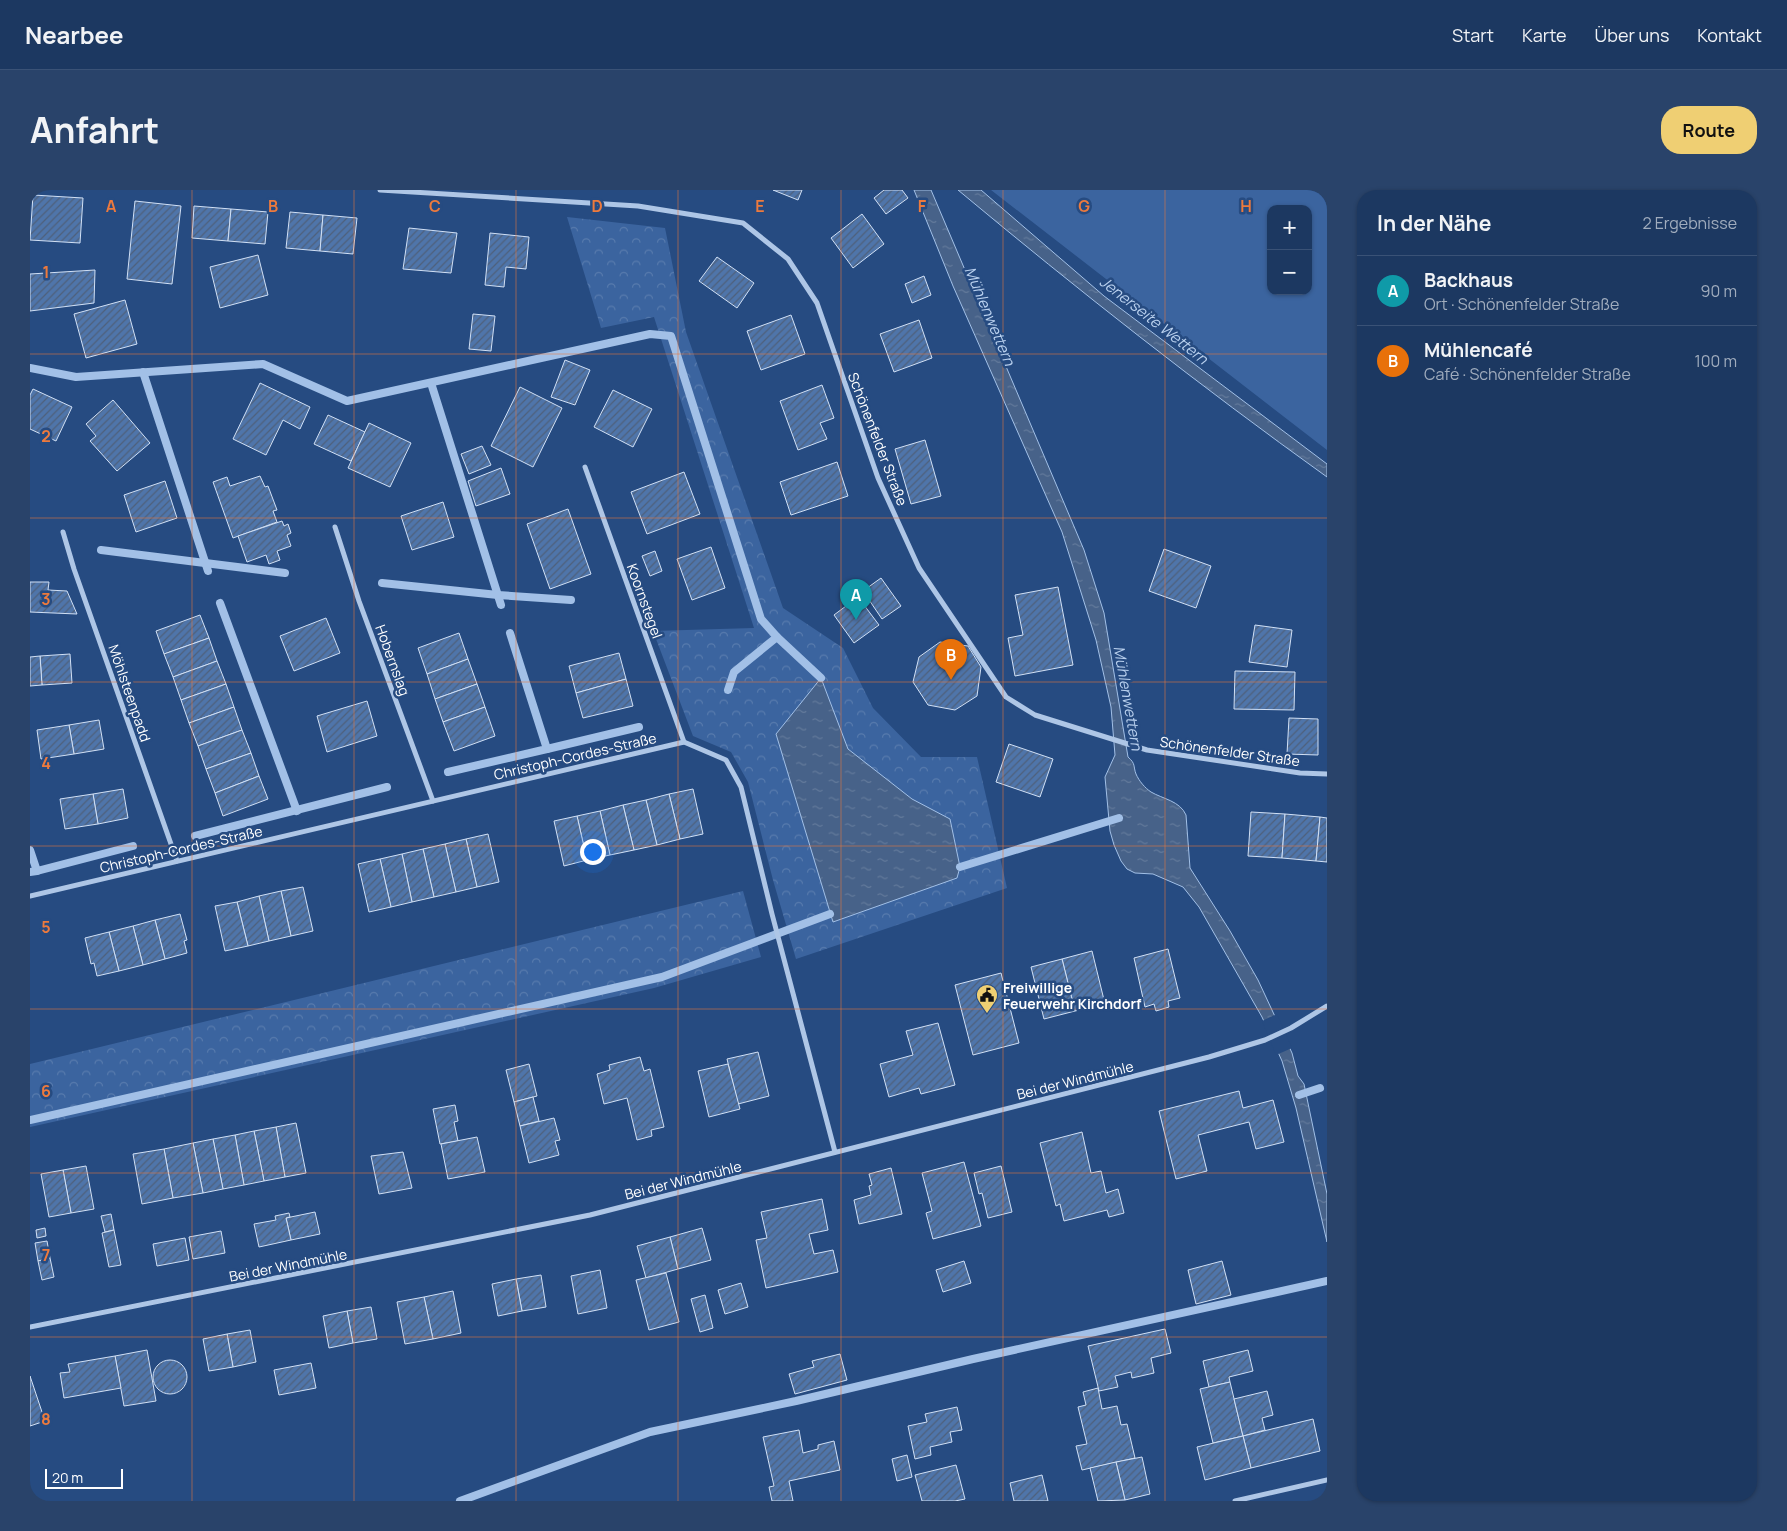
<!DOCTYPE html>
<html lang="de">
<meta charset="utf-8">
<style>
body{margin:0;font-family:Manrope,sans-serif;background:#29436a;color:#f1f3f6}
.controls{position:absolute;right:15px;top:15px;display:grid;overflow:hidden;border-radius:10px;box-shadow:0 1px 4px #0004}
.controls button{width:45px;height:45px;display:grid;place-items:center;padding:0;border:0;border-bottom:1px solid #3a5276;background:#1c3861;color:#f1f3f6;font:25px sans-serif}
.scale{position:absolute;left:15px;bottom:12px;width:78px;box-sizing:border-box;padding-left:5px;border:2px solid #fff;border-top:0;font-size:14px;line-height:18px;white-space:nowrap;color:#fff;-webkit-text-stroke:4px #264b81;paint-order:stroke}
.you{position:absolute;left:562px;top:661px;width:18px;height:18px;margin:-12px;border:4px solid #fff;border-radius:50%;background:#1a73e8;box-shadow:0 0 0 8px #1a73e833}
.badge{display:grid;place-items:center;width:32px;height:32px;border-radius:50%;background:#efcf73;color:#fff;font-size:16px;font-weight:700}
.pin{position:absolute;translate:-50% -41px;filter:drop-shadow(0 1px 2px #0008)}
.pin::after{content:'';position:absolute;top:26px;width:18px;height:15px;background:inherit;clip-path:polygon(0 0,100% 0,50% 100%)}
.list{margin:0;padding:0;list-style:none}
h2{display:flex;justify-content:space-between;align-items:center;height:65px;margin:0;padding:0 20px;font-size:21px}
h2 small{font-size:16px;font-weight:400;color:#a0acbd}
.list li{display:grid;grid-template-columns:32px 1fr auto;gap:15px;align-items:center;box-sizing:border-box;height:70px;padding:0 20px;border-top:1px solid #3a5276}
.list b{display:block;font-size:19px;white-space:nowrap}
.list p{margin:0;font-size:16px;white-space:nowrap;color:#a0acbd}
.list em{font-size:16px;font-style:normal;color:#a0acbd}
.map{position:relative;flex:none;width:1297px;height:1311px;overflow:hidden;border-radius:20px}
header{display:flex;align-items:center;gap:30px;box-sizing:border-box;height:70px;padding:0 25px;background:#1c3861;border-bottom:1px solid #3a5276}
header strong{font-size:24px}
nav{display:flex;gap:28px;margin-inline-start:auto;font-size:18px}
.intro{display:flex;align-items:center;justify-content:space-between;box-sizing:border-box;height:120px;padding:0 30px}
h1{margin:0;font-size:35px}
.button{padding:12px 22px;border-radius:20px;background:#efcf73;color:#111;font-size:18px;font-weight:700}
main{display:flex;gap:30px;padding:0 30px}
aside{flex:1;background:#1c3861;border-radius:20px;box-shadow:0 1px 4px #0004}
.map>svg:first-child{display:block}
.grass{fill:#3b649f;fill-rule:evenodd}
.forest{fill:url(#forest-crowns)}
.water{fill:url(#water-ripples);stroke:#a2c0e7}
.pier{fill:#264b81}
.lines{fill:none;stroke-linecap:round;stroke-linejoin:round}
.stream{stroke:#a2c0e7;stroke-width:8}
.building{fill:url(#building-hatch);stroke:#d1e0f5}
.street{stroke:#aec6e6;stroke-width:5}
.grid{fill:none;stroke:#ed7a3d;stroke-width:1;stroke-opacity:0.55}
.labels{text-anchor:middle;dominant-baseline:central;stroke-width:5;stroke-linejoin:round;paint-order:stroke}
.street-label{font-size:14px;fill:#fff;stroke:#264b81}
.poi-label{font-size:14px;font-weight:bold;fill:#fff;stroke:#264b81;text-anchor:start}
.water-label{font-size:15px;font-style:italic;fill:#b9d0ee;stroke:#264b81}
.grid-label{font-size:16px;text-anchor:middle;font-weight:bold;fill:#ed7a3d;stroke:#264b81;stroke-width:5;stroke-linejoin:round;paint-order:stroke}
</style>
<header>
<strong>Nearbee</strong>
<nav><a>Start</a><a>Karte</a><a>Über uns</a><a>Kontakt</a></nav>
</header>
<div class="intro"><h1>Anfahrt</h1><a class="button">Route</a></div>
<main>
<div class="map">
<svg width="1297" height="1311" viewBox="0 0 1297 1311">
<defs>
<pattern id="forest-crowns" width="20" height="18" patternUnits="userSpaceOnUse" patternTransform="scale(1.25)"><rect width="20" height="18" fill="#3b649f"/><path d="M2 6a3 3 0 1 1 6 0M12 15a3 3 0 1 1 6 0" fill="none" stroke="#587bad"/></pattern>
<pattern id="water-ripples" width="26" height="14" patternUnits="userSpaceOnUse" patternTransform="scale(1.25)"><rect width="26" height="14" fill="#476289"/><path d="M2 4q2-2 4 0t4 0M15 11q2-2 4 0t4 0" fill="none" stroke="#637a9b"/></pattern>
<pattern id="building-hatch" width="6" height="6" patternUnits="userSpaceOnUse" patternTransform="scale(1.25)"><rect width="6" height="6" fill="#4f75aa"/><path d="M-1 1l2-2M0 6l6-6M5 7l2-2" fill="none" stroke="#4e607b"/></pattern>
</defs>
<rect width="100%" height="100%" fill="#264b81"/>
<path class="grass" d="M961,0H1297V260ZM1241,19H1278V101H1241Z"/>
<g class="forest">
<polygon points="537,27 635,38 656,142 753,418 813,458 843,518 891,567 947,567 977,698 766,769 743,690 718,592 701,562 663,546 623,441 724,438 624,127 571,138"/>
<polygon points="713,701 731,767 624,798 0,937 0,874"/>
</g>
<g class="water">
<path d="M884,0H901L1054,360L1074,423L1098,567C1106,574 1103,576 1106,584C1109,591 1115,598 1121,602C1133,609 1150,611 1156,625L1160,678L1200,741L1228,790L1262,863L1268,886L1274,894L1297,1004V1052L1266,918L1252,871L1232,827L1169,717L1153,697L1123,684L1105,683L1097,679L1091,671L1084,655L1080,641L1075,587L1085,565L1081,517L1066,450L1032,342L923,96Z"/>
<path d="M928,0H951L1074,106L1297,274V287C1170,196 1048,100 928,0Z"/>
<polygon points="791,488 818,559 882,609 920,629 930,677 927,688 803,732 746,544"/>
</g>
<polygon class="pier" points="1247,824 1262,858 1246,865 1232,831"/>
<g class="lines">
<g class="stream">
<polyline points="0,178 46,187 233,174 317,211 620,144 641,146 731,429 747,447"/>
<polyline points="113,182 178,381"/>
<polyline points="401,193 471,415"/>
<polyline points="71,360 255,383"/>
<polyline points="352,393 468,405 541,410"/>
<polyline points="190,413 267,621"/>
<polyline points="698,500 704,482 747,447 791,488"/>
<polyline points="517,559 609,537"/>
<polyline points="418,582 517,559 480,443"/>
<polyline points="165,646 357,597"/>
<polyline points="0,660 7,681 0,682"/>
<polyline points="930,677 1089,628"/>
<polyline points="7,681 103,656"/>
<polyline points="1269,905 1290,898"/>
<polyline points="0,930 632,787 800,724"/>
<polyline points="430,1311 620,1242 766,1211 943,1169 1297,1091"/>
</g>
</g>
<g class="building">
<polygon points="743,0 772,0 768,10"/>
<polygon points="854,0 872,0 878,8 856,24 844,8"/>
<polygon points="3,5 53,8 50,53 0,50"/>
<polygon points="105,11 151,16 142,94 97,89"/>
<polygon points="164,16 201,19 198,51 162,48"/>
<polygon points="201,19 238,22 235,54 198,51"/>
<polygon points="260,22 293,25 290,61 256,58"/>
<polygon points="832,24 854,54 823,78 801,48"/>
<polygon points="293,25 327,28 323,64 290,61"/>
<polygon points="379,38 427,43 421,83 373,79"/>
<polygon points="460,43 499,47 496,79 476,77 474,97 455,95"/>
<polygon points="228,65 238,105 190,118 180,77"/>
<polygon points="687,67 724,93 707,118 669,91"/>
<polygon points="65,80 64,113 0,121 0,84"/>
<polygon points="894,86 901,105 882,113 875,94"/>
<polygon points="95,110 107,154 56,168 44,124"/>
<polygon points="443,124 465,126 461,161 439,159"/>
<polygon points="761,125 775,164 731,180 717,141"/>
<polygon points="889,130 902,168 864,182 850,144"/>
<polygon points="535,170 560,180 545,215 521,207"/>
<polygon points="230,193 280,217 270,239 253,230 236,265 203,249"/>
<polygon points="792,195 804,228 790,233 797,249 768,260 750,211"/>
<polygon points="490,197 532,218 503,277 461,256"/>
<polygon points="3,199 42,217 26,251 0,239 0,205"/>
<polygon points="583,200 622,219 603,257 564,237"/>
<polygon points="83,210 120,253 87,281 60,251 66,246 56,234"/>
<polygon points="298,225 335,242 321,271 284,254"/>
<polygon points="339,233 381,253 360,297 318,278"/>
<polygon points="895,250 911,306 881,314 865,259"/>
<polygon points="452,256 461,275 439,284 431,264"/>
<polygon points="807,272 818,306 761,325 750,292"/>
<polygon points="471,278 480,304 446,316 438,291"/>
<polygon points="654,282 670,324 617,344 601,302"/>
<polygon points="230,286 235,297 238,296 247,320 243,321 247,332 203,348 183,292 197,287 200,296"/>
<polygon points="135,291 147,328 106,342 94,305"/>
<polygon points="413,312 424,347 382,360 371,326"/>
<polygon points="538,319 561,384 520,399 497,334"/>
<polygon points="252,331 254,336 258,334 261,343 257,345 261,356 247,361 250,370 239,374 236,365 217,372 208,346"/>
<polygon points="681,357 695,398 662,410 647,369"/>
<polygon points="1134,359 1181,376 1166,418 1119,401"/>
<polygon points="625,361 632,381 620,386 612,366"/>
<polygon points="851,388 871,416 852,429 833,401"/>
<polygon points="0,392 19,392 18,400 37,401 47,424 0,422"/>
<polygon points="1028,397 1043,475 985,486 978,448 993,445 985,405"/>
<polygon points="828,407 849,435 824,453 804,425"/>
<polygon points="170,425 179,448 134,464 126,441"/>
<polygon points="296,428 310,463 264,481 250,446"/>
<polygon points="1225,435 1262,440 1257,477 1219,472"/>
<polygon points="429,443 438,469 397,484 388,458"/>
<polygon points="179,448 187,471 143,487 134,464"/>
<polygon points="910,452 938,456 951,477 947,506 925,520 898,515 883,492 889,467"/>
<polygon points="589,463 596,489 546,503 539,476"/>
<polygon points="40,464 42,493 12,495 10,466"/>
<polygon points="10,466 12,495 0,496 0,467"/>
<polygon points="438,469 447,494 405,509 397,484"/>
<polygon points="187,471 196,494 151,510 143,487"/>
<polygon points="1205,481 1265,482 1264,520 1204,519"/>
<polygon points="596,489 603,516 553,528 546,503"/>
<polygon points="196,494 204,517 159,533 151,510"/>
<polygon points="447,494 455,517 413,532 405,509"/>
<polygon points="337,511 347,546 297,562 287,526"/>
<polygon points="204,517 212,540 168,556 159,533"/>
<polygon points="455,517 465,546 424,561 413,532"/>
<polygon points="1259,528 1288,529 1288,565 1257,564"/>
<polygon points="69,530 74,559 44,564 39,535"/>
<polygon points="39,535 44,564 11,569 7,540"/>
<polygon points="212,540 221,563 176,579 168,556"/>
<polygon points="979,554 1023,569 1010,607 966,592"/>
<polygon points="221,563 229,586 185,603 176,579"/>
<polygon points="229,586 238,609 193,626 185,603"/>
<polygon points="93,599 98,628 68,634 63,604"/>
<polygon points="663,599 673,644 650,649 639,604"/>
<polygon points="63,604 68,634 35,639 30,609"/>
<polygon points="639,604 650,649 627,655 616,610"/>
<polygon points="616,610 627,655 604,660 593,615"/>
<polygon points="593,615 604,660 580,665 570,621"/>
<polygon points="570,621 580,665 557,670 547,626"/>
<polygon points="1221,622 1255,624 1252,668 1218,666"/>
<polygon points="1255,624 1290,627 1286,671 1252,668"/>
<polygon points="547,626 557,670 534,676 524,631"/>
<polygon points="1290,627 1297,628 1297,672 1286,671"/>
<polygon points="458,644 469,692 447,697 436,649"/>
<polygon points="436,649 447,697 426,702 415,654"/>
<polygon points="415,654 426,702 404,707 393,659"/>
<polygon points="393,659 404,707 382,712 372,664"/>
<polygon points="372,664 382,712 361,717 350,669"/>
<polygon points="350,669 361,717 339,722 328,674"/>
<polygon points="273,697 283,741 261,746 251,701"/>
<polygon points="251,701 261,746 239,751 229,706"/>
<polygon points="229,706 239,751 218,756 207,712"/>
<polygon points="207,712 218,756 195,761 185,716"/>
<polygon points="150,724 157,750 154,751 157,763 135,769 125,730"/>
<polygon points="125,730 135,769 113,775 103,736"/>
<polygon points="103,736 113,775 89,781 79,742"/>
<polygon points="79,742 89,781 67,786 64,773 61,774 55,748"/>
<polygon points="1138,759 1150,808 1138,811 1139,817 1126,821 1124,814 1115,817 1104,768"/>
<polygon points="1062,761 1075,814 1045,821 1032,769"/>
<polygon points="1032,769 1045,821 1014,829 1001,777"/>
<polygon points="971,783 989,853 943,865 925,795"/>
<polygon points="908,833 925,895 891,904 889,898 859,907 850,874 883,865 876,841"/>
<polygon points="728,862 739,906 708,914 697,869"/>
<polygon points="610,867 614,881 620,879 634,937 621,940 622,946 607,950 597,908 574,914 567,884 580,880 579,875"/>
<polygon points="499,874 507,906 484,912 476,880"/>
<polygon points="698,874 710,919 679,927 668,881"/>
<polygon points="1209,901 1213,918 1243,910 1254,952 1226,959 1219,932 1168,945 1177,981 1146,989 1129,921"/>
<polygon points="503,907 509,931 490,936 484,912"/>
<polygon points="425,915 428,931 424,932 428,951 410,954 403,919"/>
<polygon points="524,928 530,950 525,951 529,965 499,973 490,936"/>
<polygon points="266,933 276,983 255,987 246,937"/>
<polygon points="246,937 255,987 234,991 224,941"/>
<polygon points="224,941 234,991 214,995 205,945"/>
<polygon points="1052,942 1061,983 1071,981 1076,1003 1088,999 1094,1023 1079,1027 1077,1020 1034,1031 1030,1014 1026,1016 1010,953"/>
<polygon points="205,945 214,995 193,999 183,949"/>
<polygon points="447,947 455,982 418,989 411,954"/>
<polygon points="183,949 193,999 173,1003 163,953"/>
<polygon points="163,953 173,1003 143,1008 134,959"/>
<polygon points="134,959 143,1008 112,1014 103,964"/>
<polygon points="373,962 382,998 349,1004 341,966"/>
<polygon points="934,972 951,1036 903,1049 896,1023 902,1021 892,983"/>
<polygon points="56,976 64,1019 41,1023 33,980"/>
<polygon points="971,976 982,1022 958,1028 952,1003 949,1004 944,983"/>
<polygon points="861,978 872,1024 829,1034 824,1010 841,1005 839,996 842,995 839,984"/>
<polygon points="33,980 41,1023 19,1027 11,984"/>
<polygon points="792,1009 798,1040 779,1044 784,1064 803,1060 808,1082 736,1098 726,1050 737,1048 731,1022"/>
<polygon points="285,1022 290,1044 261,1050 256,1028"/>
<polygon points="259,1023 260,1027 256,1028 261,1050 229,1057 224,1034 246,1030 245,1026"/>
<polygon points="81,1024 84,1040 75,1042 71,1026"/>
<polygon points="15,1038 16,1046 7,1048 6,1040"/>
<polygon points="672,1038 681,1070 648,1079 640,1047"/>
<polygon points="84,1040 91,1075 79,1077 72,1043"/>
<polygon points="191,1041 195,1063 163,1069 159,1047"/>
<polygon points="640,1047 648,1079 616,1088 607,1056"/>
<polygon points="155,1048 159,1070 127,1076 123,1054"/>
<polygon points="17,1051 20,1068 8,1071 5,1053"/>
<polygon points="20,1068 24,1087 12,1090 8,1071"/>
<polygon points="934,1071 941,1093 913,1102 906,1080"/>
<polygon points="1192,1071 1201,1105 1166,1114 1158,1080"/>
<polygon points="570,1080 577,1118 548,1124 541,1086"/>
<polygon points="636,1083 649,1132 619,1140 606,1090"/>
<polygon points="511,1085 516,1117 492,1121 486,1089"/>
<polygon points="486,1089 492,1121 468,1126 462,1094"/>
<polygon points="711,1093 718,1117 695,1124 688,1100"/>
<polygon points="423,1101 431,1143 403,1149 394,1107"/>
<polygon points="675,1105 683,1138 670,1142 661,1109"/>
<polygon points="394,1107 403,1149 375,1154 367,1112"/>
<polygon points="341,1117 347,1149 323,1153 317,1121"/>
<polygon points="317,1121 323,1153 299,1158 293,1126"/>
<polygon points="1135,1139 1141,1163 1121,1168 1124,1183 1102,1188 1101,1182 1085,1186 1088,1197 1069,1201 1058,1156"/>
<polygon points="220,1140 226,1172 203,1177 197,1144"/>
<polygon points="197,1144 203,1177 179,1181 173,1149"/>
<polygon points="117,1160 126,1211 94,1216 85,1166"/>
<polygon points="1218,1160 1223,1181 1199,1187 1200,1192 1179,1197 1173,1171"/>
<polygon points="810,1164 817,1190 765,1204 759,1184 784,1177 782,1171"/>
<polygon points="85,1166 91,1198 34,1208 30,1183 40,1182 38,1174"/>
<circle cx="140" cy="1187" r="17"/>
<polygon points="281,1173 286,1198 249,1205 244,1180"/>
<polygon points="0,1186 15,1231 0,1236"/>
<polygon points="1200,1192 1213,1246 1183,1253 1170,1199"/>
<polygon points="1068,1198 1072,1219 1087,1216 1091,1235 1097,1234 1105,1268 1052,1280 1046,1256 1057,1254 1048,1217 1056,1215 1053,1202"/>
<polygon points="1237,1201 1243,1225 1232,1228 1235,1240 1213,1246 1204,1209"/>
<polygon points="927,1217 932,1240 920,1242 922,1252 900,1257 901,1265 885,1269 878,1236 897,1232 895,1224"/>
<polygon points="1283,1229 1290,1261 1221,1278 1213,1246"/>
<polygon points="769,1240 773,1263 788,1259 788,1255 804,1251 810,1280 759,1291 763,1311 742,1311 739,1297 744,1296 733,1247"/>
<polygon points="1213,1246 1221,1278 1175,1290 1167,1257"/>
<polygon points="877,1265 882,1287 867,1291 862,1269"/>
<polygon points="1112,1267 1120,1304 1095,1310 1086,1272"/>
<polygon points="1086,1272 1095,1310 1068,1311 1060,1278"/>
<polygon points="926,1275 935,1309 925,1311 892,1311 885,1285"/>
<polygon points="1012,1285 1018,1311 984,1311 980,1293"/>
</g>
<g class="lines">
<g class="street">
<polyline points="350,0 608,16 713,33 758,69 787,113 848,288 889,378 976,507 1005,525 1117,560 1270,583 1297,584"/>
<polyline points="555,277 654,552"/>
<polyline points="305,337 329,411 403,611"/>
<polyline points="33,342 44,379 147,671"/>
<polyline points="0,706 654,552 696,570 711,597 742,724 805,962"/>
<polyline points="0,1137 560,1025 1179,867 1235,850 1261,838 1297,816"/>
<polyline points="1205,1311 1297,1290"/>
</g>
</g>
<path class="grid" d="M162,0V1311M324,0V1311M486,0V1311M648,0V1311M811,0V1311M973,0V1311M1135,0V1311M0,164H1297M0,328H1297M0,492H1297M0,656H1297M0,819H1297M0,983H1297M0,1147H1297"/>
<defs>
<g id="civic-pin" transform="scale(1.125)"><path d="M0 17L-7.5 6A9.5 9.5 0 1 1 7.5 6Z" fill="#efcf73" stroke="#264b81"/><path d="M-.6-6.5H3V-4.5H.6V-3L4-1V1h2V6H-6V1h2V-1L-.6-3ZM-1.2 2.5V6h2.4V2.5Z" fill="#111"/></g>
</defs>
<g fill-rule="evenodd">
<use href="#civic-pin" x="957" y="805"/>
</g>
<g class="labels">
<g class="street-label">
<text transform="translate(848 249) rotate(69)">Schönenfelder Straße</text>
<text transform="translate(615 411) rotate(70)">Koornstegel</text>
<text transform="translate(363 470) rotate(70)">Hobernslag</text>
<text transform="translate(100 503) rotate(71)">Möhlsteenpadd</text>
<text transform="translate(1200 561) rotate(8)">Schönenfelder Straße</text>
<text transform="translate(545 566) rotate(-13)">Christoph-Cordes-Straße</text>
<text transform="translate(151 659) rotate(-13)">Christoph-Cordes-Straße</text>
<text transform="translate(1045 890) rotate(-14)">Bei der Windmühle</text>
<text transform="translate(653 990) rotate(-14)">Bei der Windmühle</text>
<text transform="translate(258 1075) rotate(-11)">Bei der Windmühle</text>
</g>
<g class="poi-label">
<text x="973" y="797">Freiwillige<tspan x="973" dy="16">Feuerwehr Kirchdorf</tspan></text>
</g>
<g class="water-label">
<text transform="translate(960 126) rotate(67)">Mühlenwettern</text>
<text transform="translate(1124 130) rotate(38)">Jenerseite Wettern</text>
<text transform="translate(1098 508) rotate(80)">Mühlenwettern</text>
</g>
</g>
<g class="grid-label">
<text x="81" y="22">A</text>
<text x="243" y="22">B</text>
<text x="405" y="22">C</text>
<text x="567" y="22">D</text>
<text x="730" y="22">E</text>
<text x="892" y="22">F</text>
<text x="1054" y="22">G</text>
<text x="1216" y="22">H</text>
<text x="16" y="88">1</text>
<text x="16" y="252">2</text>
<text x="16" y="415">3</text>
<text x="16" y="579">4</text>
<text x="16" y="743">5</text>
<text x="16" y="907">6</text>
<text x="16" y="1071">7</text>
<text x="16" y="1235">8</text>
</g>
</svg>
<div class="controls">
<button>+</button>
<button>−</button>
</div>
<div class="scale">20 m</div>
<div class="you"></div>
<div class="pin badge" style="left:826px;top:430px;background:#0f9aa8">A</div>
<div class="pin badge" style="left:921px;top:490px;background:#e8710a">B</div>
</div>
<aside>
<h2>In der Nähe<small>2 Ergebnisse</small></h2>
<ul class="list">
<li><span class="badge" style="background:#0f9aa8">A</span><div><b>Backhaus</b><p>Ort · Schönenfelder Straße</p></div><em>90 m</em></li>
<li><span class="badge" style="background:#e8710a">B</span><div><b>Mühlencafé</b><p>Café · Schönenfelder Straße</p></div><em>100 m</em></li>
</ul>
</aside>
</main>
